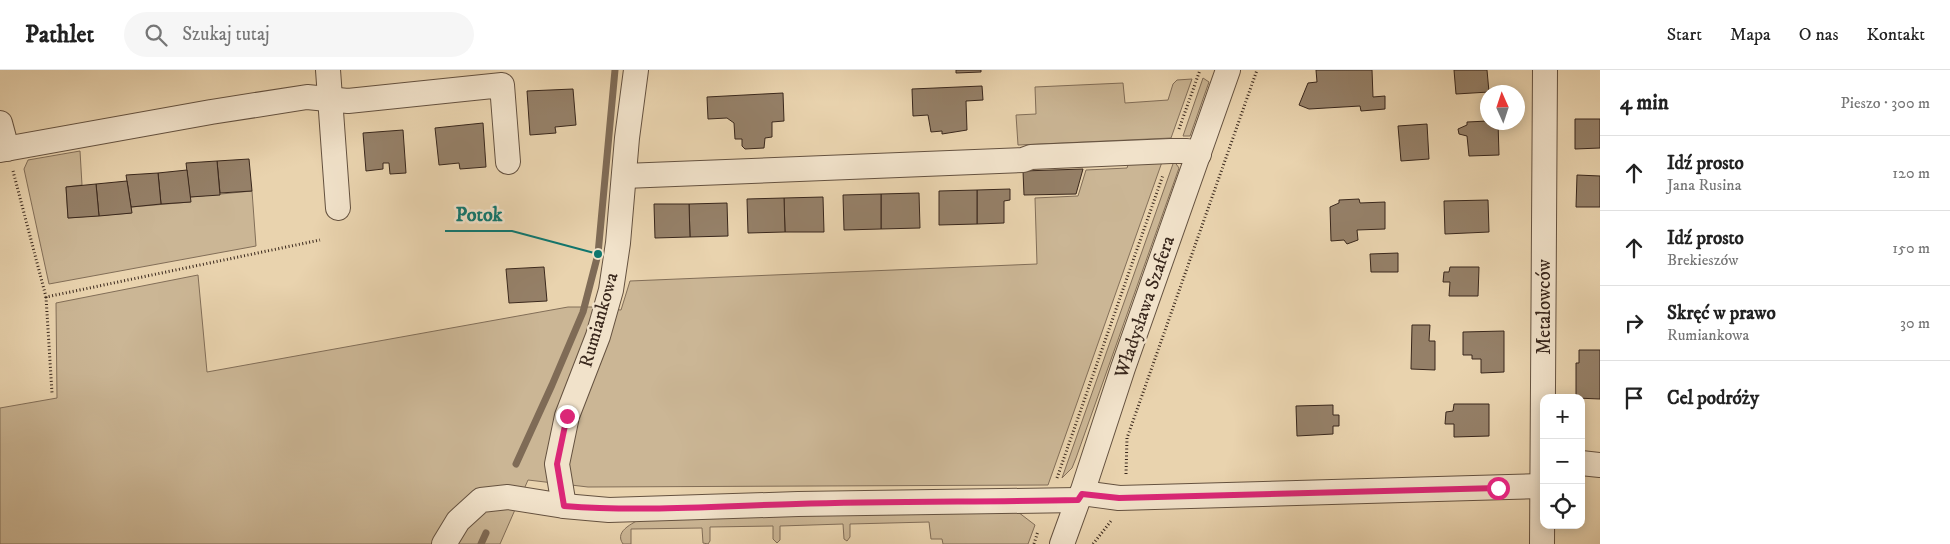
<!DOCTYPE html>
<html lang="pl">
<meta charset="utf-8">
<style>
body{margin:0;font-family:"IM FELL DW Pica",serif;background:#f6f6f6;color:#222}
.controls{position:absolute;right:15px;bottom:15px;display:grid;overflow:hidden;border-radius:10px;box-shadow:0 2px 12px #0003}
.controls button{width:45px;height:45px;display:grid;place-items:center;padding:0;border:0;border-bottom:1px solid #e0e0e0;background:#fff;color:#222;font:25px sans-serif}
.compass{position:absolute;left:1480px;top:15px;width:45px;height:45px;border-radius:50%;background:#fff;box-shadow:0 2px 12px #0003;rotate:357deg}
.stop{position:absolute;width:15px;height:15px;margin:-11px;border:4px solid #db2777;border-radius:50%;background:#fff}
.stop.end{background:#db2777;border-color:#fff;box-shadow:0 1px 5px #0008}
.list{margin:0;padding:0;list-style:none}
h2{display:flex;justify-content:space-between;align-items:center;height:65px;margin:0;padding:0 20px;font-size:21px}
h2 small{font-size:16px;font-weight:400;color:#767676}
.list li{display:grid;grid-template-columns:32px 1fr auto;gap:15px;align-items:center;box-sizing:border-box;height:75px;padding:0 20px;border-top:1px solid #e0e0e0}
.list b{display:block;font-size:19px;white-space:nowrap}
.list p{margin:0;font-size:16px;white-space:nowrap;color:#767676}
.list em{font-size:16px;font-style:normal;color:#767676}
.icon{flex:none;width:28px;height:28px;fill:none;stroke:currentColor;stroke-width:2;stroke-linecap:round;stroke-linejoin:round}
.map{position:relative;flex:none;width:1600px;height:474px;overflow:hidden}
header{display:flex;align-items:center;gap:30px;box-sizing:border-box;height:70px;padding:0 25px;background:#fff;border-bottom:1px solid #e0e0e0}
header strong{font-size:24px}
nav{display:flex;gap:28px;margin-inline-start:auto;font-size:18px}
.search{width:350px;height:45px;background:#f6f6f6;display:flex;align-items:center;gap:12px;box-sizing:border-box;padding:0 18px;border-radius:28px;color:#767676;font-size:19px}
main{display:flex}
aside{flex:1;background:#fff}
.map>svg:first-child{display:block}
.green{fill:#cbb695;stroke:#826e58}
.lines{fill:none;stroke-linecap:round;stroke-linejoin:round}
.stream{stroke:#7f6b56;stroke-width:7}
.building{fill:#958068;stroke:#39271c}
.minor-casing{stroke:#655240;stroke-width:26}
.path{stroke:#39271c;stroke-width:3;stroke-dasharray:1 2.5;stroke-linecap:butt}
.minor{stroke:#f1e2ca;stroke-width:24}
.route{stroke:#db2777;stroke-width:6}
.labels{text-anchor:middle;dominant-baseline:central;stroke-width:5;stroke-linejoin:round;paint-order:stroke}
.street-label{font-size:19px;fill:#39271c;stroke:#f1e2ca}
.leader{fill:none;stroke:#0f766e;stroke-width:2}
.callout-dot{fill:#0f766e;stroke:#f1e2ca;stroke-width:2}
.callout-label{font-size:20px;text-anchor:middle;font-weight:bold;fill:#0f766e;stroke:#f1e2ca;stroke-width:5;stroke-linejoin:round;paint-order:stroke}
</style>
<header>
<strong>Pathlet</strong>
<div class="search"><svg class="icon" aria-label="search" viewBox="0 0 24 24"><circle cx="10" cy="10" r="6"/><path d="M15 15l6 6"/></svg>Szukaj tutaj</div>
<nav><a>Start</a><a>Mapa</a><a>O nas</a><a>Kontakt</a></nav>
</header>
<main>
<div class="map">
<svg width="1600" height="474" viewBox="0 0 1600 474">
<rect width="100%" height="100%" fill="#e9d3ae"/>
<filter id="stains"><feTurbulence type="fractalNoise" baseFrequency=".004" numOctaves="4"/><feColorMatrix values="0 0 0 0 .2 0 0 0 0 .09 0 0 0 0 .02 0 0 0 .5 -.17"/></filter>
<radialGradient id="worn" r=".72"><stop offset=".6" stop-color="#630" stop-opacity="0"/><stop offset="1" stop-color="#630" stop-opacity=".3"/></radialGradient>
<g class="green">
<polygon points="1203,8 1209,12 1190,66 1183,66"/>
<polygon points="1192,9 1171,68 1018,75 1016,45 1036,44 1035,17 1123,13 1125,33 1168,30 1173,14 1177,10"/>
<polygon points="80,81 82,115 66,117 68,148 131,143 131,137 190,132 190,127 252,121 256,176 49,214 24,99 28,90"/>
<polygon points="1174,91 1179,98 1076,388 1072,398 1062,408"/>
<polygon points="1129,92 1162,92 1048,415 588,417 528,410 500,474 0,474 0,338 57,328 56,233 198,205 207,302 568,237 591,237 621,240 630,211 1037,194 1035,128 1078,126 1086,100 1127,98"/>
<path d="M1018,442L1035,455L1028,474H943L942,469H931L929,452L850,454V467L847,471L844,469L843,454L780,456V470L777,473L773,469V456L710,457V471L708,474L703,473L702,458L631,459V474H623C613,460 636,452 646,446Z"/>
</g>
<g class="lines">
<g class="stream">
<polyline points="516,394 552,315 583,242 598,184 615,0"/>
<polyline points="481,474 486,463"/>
</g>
</g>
<g class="building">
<polygon points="956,0 981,0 981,2 956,3"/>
<polygon points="1316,0 1372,0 1373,27 1385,26 1385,39 1361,41 1360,36 1309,39 1299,35 1308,13 1317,12"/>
<polygon points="1454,0 1487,0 1489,22 1456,24"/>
<polygon points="982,16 983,30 966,31 967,60 942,64 942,61 931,62 928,45 913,46 912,19"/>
<polygon points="573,19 576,55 555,57 556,63 530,65 527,21"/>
<polygon points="783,23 784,51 772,52 772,67 765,68 764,78 745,79 742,76 742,69 735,69 734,53 727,48 708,49 707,27"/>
<polygon points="1575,49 1600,49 1600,78 1575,79"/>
<polygon points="1488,51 1488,52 1498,52 1499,85 1469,86 1467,66 1459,64 1458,59 1467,55 1467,52"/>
<polygon points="483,53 486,97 460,99 459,93 439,95 435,58"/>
<polygon points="1427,54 1429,89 1401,91 1398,56"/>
<polygon points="403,60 406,103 390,104 389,93 383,93 383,99 366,101 363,63"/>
<polygon points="249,89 252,121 220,123 217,91"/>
<polygon points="217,91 220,125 190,127 186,93"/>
<polygon points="1083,99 1076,124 1024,125 1023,101"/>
<polygon points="187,100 191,132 161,134 158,103"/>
<polygon points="158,103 161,134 131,137 126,105"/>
<polygon points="1577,105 1600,106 1600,137 1576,137"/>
<polygon points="127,111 132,143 99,146 96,114"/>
<polygon points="96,114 99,146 68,148 66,117"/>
<polygon points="1010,119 1010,130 1004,131 1004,153 977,154 977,120"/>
<polygon points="977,120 977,154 939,155 939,121"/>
<polygon points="919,123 920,158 881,159 881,124"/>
<polygon points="881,124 881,159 844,160 843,125"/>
<polygon points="823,127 824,162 785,162 784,128"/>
<polygon points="784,128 785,162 748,163 747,129"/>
<polygon points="1359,129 1360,133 1385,132 1385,159 1357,160 1358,170 1347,174 1344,170 1331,171 1330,137 1339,133 1339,130"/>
<polygon points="1488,130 1489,162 1445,164 1444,131"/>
<polygon points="727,133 728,166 690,167 689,134"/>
<polygon points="654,134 689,134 690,167 655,168"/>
<polygon points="1398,183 1398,202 1371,202 1370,184"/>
<polygon points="544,197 547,231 509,233 506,199"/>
<polygon points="1450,197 1479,197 1478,226 1449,226 1450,212 1443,212 1444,202 1449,202"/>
<polygon points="1412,255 1430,255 1429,271 1435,271 1435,300 1411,299"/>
<polygon points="1504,261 1504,302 1481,303 1481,289 1472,289 1472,285 1463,285 1463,262"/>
<polygon points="1579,280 1600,280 1600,329 1576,328 1576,293 1579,293"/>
<polygon points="1454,334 1489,334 1489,366 1454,367 1454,354 1445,354 1446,342 1453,341"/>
<polygon points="1333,335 1333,345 1339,345 1339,356 1333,356 1333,364 1297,366 1296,336"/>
</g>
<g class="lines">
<g class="minor-casing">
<g id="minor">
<polyline points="328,0 338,138"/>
<polyline points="0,53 7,79"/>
<polyline points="0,80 211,42 307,27 348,31 502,15 508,92"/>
<polyline points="624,106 1023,90 1031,87 1171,81 1187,81 1199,84"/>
<polyline points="1581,393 1600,395"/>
<polyline points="1082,423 1119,428 1542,416"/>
<polyline points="564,436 557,394 567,346 598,266 611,220 618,173 627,68 636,0"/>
<polyline points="444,474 458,451 481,430 508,427 564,436 609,440 798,434 1078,430"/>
<polyline points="1062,474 1078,430 1082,423 1123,298 1228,0"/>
<polyline points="1542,474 1545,0"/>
</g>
</g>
<g class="path">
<polyline points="1179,59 1200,0"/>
<polyline points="13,101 46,227 320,170"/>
<polyline points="46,227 52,323"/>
<polyline points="1126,404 1127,368 1257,0"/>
<polyline points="1057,408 1163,105"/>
<polyline points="1034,474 1038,461"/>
<polyline points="1093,474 1111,451"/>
</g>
<use href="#minor" class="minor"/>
</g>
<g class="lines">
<path class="route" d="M567,346L557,394L564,436C642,442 719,436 796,434C890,431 984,432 1078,430L1082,424L1119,428L1498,418"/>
</g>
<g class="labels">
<g class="street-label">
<text transform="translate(1145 237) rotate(-71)">Władysława Szafera</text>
<text transform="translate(1544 237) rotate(-90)">Metalowców</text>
<text transform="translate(599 250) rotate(-74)">Rumiankowa</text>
</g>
</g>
<path class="leader" d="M598 184L512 161H445"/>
<circle class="callout-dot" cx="598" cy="184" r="5"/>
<g class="callout-label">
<text x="479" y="151">Potok</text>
</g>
<rect width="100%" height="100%" filter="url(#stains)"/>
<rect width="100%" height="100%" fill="url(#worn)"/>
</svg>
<div class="controls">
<button>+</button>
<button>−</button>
<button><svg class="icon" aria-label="locate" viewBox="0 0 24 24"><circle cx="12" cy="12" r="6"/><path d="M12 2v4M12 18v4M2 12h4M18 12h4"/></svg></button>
</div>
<svg class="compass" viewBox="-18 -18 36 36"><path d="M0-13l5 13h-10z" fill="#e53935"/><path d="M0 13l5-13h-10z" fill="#767676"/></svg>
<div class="stop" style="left:1498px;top:418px"></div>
<div class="stop end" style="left:567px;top:346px"></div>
</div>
<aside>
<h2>4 min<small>Pieszo · 300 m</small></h2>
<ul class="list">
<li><svg class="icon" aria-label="ahead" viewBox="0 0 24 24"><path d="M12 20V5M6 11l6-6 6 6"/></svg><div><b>Idź prosto</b><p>Jana Rusina</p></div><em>120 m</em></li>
<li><svg class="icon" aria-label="ahead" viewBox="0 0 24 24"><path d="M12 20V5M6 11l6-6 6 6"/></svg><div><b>Idź prosto</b><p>Brekieszów</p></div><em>150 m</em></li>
<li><svg class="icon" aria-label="right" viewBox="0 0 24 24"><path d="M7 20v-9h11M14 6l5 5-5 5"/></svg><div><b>Skręć w prawo</b><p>Rumiankowa</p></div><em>30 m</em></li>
<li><svg class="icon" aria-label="arrive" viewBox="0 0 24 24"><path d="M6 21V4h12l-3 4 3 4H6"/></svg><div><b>Cel podróży</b></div></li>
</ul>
</aside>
</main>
